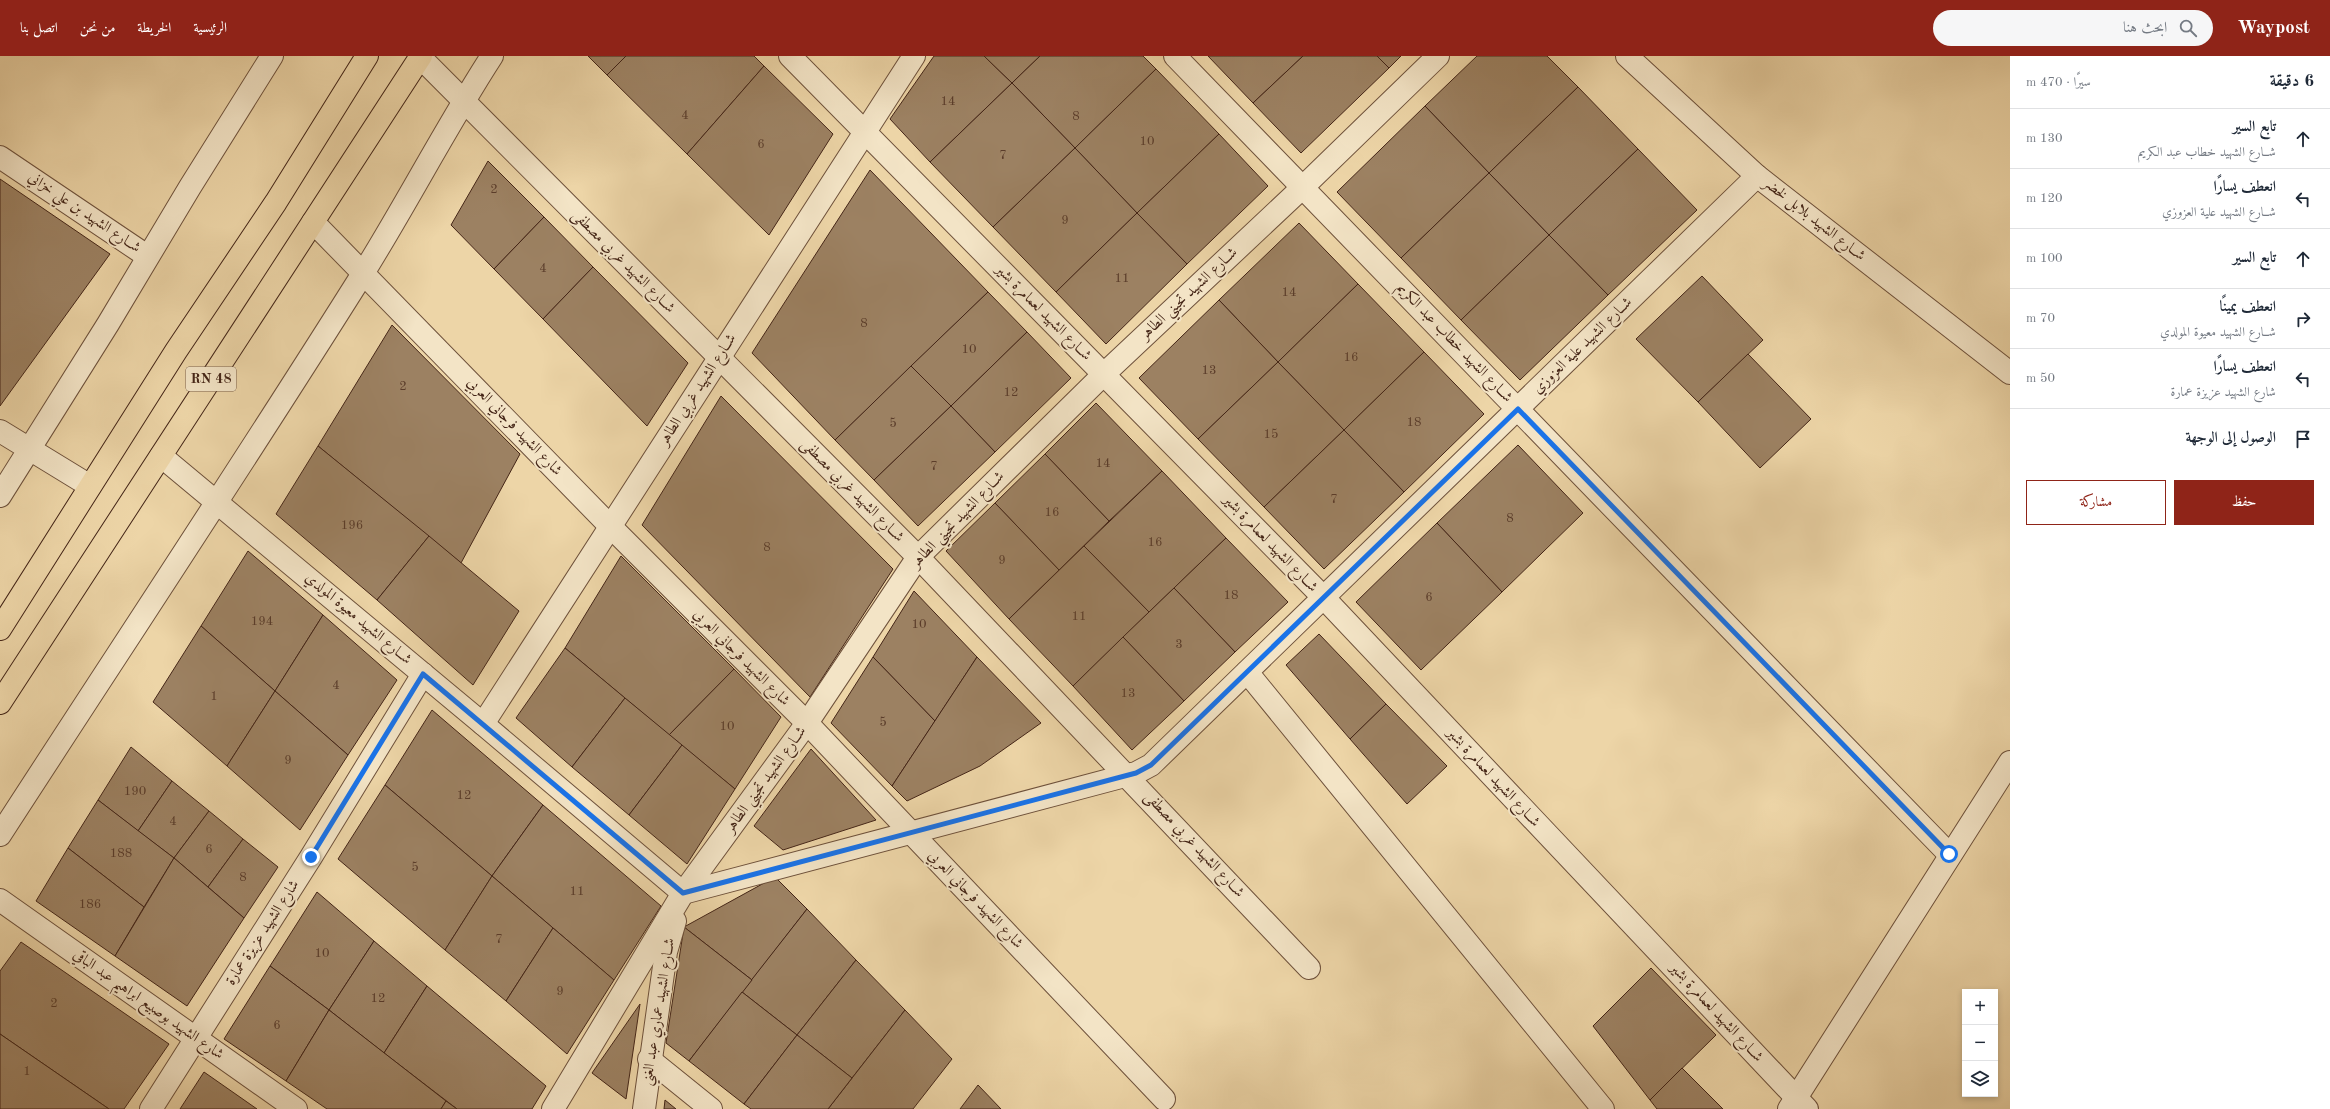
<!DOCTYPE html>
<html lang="ar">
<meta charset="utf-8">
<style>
body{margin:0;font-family:"Old Standard TT",Amiri,serif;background:#f6f6f7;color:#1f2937;direction:rtl}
.controls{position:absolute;right:12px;bottom:12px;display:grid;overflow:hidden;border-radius:0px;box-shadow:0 2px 6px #0003}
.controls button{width:36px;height:36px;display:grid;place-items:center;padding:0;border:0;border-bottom:1px solid #e0e1e3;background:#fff;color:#1f2937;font:20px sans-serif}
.stop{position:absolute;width:12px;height:12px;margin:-9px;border:3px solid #1a73e8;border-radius:50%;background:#fff}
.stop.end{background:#1a73e8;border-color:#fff;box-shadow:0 1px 4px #0008}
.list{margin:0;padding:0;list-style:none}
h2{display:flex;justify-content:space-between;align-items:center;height:52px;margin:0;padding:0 16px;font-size:17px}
h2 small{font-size:13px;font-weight:400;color:#747a83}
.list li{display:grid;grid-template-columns:26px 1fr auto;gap:12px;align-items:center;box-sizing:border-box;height:60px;padding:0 16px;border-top:1px solid #e0e1e3}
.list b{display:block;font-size:15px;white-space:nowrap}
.list p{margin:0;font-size:13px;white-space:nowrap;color:#747a83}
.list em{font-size:13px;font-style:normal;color:#747a83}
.actions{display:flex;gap:8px;padding:12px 16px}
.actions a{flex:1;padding:9px 0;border:1px solid #8f2418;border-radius:0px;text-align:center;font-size:14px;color:#8f2418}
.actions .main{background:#8f2418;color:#fff}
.icon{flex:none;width:22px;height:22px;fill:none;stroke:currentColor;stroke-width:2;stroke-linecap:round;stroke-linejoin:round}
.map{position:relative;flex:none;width:2010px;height:1053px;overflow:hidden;direction:ltr}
header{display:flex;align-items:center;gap:24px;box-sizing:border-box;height:56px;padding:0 20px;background:#8f2418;color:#fff}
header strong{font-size:19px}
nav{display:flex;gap:22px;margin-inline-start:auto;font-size:14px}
.search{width:280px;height:36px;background:#f6f6f7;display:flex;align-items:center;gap:10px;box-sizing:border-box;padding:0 14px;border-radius:22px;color:#747a83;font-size:15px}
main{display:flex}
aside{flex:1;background:#fff}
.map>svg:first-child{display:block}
.building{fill:#9c8162;stroke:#442517}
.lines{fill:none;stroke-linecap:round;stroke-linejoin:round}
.minor-casing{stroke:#6e513b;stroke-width:24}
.trunk-casing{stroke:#442517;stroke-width:24}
.minor{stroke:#f3e4c6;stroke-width:22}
.trunk{stroke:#edd5a7;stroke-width:22}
.route{stroke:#1a73e8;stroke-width:5}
.labels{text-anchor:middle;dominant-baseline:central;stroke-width:4;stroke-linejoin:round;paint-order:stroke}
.number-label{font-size:13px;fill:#5a3c2a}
.shield{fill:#f3e4c6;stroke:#785e4c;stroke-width:1}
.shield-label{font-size:14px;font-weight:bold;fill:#442517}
.street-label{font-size:15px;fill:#442517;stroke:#f3e4c6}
</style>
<header>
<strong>Waypost</strong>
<div class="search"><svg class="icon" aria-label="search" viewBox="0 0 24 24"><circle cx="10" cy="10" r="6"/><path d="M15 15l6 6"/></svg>ابحث هنا</div>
<nav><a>الرئيسية</a><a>الخريطة</a><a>من نحن</a><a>اتصل بنا</a></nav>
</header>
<main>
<aside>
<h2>6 دقيقة<small>سيرًا · 470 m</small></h2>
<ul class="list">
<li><svg class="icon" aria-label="ahead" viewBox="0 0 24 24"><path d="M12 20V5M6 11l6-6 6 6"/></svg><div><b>تابع السير</b><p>شــارع الشهيد خطاب عبد الكريم</p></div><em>130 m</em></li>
<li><svg class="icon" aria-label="left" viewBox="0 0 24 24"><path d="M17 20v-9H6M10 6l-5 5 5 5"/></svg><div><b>انعطف يسارًا</b><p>شــارع الشهيد علية العزوزي</p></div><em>120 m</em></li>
<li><svg class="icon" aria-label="ahead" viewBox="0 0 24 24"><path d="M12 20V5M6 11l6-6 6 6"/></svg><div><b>تابع السير</b></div><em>100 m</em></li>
<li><svg class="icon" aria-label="right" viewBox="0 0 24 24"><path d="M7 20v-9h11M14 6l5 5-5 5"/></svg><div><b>انعطف يمينًا</b><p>شــارع الشهيد معيوة المولدي</p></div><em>70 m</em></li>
<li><svg class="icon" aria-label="left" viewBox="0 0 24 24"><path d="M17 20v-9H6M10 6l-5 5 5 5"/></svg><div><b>انعطف يسارًا</b><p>شارع الشهيد عزيزة عمارة</p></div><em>50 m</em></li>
<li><svg class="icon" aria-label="arrive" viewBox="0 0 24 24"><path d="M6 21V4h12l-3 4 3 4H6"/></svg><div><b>الوصول إلى الوجهة</b></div></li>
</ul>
<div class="actions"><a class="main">حفظ</a><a>مشاركة</a></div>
</aside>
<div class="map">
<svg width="2010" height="1053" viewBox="0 0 2010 1053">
<rect width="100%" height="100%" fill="#edd5a7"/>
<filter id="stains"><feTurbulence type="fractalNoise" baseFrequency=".005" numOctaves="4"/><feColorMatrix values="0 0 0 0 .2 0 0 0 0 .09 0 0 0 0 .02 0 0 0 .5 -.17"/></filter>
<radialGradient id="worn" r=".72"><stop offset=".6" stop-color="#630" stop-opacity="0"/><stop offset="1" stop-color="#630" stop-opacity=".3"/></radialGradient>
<g class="building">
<polygon points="588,0 626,0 607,19"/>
<polygon points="626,0 754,0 764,10 687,98 607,19"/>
<polygon points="934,0 984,0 1012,27 930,106 890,63"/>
<polygon points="984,0 1040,0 1012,27"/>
<polygon points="1040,0 1143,0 1156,13 1075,92 1012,27"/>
<polygon points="1208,0 1303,0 1253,47"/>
<polygon points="1303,0 1377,0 1389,12 1301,97 1253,47"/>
<polygon points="1377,0 1401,0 1389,12"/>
<polygon points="1477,0 1547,0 1578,31 1489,117 1425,50"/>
<polygon points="764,10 833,78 769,179 687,98"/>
<polygon points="1156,13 1219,78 1137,157 1075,92"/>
<polygon points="1012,27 1075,92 993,171 930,106"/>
<polygon points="1578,31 1638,93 1549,179 1489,117"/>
<polygon points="1425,50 1489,117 1401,202 1337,136"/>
<polygon points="1219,78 1268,130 1187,208 1137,157"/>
<polygon points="1075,92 1137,157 1056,236 993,171"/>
<polygon points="1638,93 1697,154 1608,239 1549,179"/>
<polygon points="488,105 544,161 494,213 451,169"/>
<polygon points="870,114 988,236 835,384 752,297"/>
<polygon points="1489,117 1549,179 1461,264 1401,202"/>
<polygon points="0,123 110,198 0,350"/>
<polygon points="1137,157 1187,208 1106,288 1056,236"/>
<polygon points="544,161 593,211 543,263 494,213"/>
<polygon points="1299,167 1358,228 1278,306 1219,244"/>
<polygon points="1549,179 1608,239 1520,324 1461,264"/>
<polygon points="593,211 688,307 647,370 543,263"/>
<polygon points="1702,220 1763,284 1698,346 1636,283"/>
<polygon points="1358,228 1424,296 1344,374 1278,306"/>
<polygon points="988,236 1027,276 951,350 911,310"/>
<polygon points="1219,244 1278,306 1198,383 1139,322"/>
<polygon points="392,269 520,398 461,507 318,390"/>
<polygon points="1027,276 1071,322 995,396 951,350"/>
<polygon points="1424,296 1484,358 1404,436 1344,374"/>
<polygon points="1748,298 1811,363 1760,412 1698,346"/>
<polygon points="1278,306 1344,374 1264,451 1198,383"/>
<polygon points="911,310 951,350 874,424 835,384"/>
<polygon points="721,340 893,513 810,641 642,469"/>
<polygon points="1096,347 1162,415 1109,465 1045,398"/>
<polygon points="951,350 995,396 918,470 874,424"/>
<polygon points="1344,374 1404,436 1324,513 1264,451"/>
<polygon points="1518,389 1583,457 1502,536 1437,467"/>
<polygon points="318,390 429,480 377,544 276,458"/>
<polygon points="1045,398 1109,465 1059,514 995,447"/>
<polygon points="1162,415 1226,482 1149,556 1084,490"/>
<polygon points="995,447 1059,514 1009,563 946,495"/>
<polygon points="1437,467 1502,536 1421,614 1356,546"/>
<polygon points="429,480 519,555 473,629 377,544"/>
<polygon points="1226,482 1288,546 1235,596 1174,532"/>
<polygon points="1084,490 1149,556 1073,630 1009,563"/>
<polygon points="248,495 323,559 275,635 201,570"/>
<polygon points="621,500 734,613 669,679 565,592"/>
<polygon points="1174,532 1235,596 1184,645 1123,581"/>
<polygon points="914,535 977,601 935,665 873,601"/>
<polygon points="323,559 397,624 348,699 275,635"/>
<polygon points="201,570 275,635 227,710 153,646"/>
<polygon points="1319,578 1386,648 1350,683 1286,609"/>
<polygon points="1123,581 1184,645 1132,694 1073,630"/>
<polygon points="565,592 625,642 572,711 516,662"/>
<polygon points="873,601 935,665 892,730 831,667"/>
<polygon points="977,601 1041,667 980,710 907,745 892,730"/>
<polygon points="734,613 781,661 735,733 669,679"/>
<polygon points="275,635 348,699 300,774 227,710"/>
<polygon points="625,642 682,689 629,759 572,711"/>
<polygon points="1386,648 1447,710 1407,748 1350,683"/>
<polygon points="432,654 543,749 492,820 385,729"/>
<polygon points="682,689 735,733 687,808 629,759"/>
<polygon points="131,691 172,725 138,775 98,744"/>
<polygon points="811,693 876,764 783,794 754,770"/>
<polygon points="172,725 209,755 174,802 138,775"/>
<polygon points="385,729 492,820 445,894 338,803"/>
<polygon points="98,744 174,802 144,851 68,792"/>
<polygon points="543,749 661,850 614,924 492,820"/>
<polygon points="209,755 243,783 208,831 174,802"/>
<polygon points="243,783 278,811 244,862 208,831"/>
<polygon points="68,792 144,851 115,900 36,845"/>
<polygon points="174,802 244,862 187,950 115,900"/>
<polygon points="492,820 553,872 506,945 445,894"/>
<polygon points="775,821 807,853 752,924 684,871"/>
<polygon points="317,836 374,885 329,954 270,910"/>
<polygon points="807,853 856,904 797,979 742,936"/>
<polygon points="684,871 752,924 689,1005 666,987"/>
<polygon points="553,872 614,924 567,998 506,945"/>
<polygon points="374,885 427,930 384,997 329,954"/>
<polygon points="21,886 169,988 124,1053 109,1053 0,978 0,915"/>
<polygon points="856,904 905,954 852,1022 797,979"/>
<polygon points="270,910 329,954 286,1025 224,983"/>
<polygon points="1651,912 1716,979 1650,1044 1593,970"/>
<polygon points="427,930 546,1030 532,1053 457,1053 384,997"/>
<polygon points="742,936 797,979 744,1048 689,1005"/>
<polygon points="640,948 626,1043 592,1017"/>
<polygon points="329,954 446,1045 441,1053 327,1053 286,1025"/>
<polygon points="905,954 952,1003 913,1053 828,1053"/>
<polygon points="0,978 109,1053 0,1053"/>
<polygon points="797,979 852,1022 828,1053 751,1053 744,1048"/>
<polygon points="1682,1012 1723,1053 1657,1053 1650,1044"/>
<polygon points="204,1016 257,1053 180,1053"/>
<polygon points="978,1029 1001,1053 960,1053"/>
<polygon points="665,1044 676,1053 664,1053"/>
<polygon points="446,1045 457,1053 441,1053"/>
</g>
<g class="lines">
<g class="minor-casing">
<g id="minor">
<polyline points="790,0 1324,542 1807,1053"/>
<polyline points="1175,0 1949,798"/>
<polyline points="1627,0 1757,120 2010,317"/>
<polyline points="420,1 918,501 1309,912"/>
<polyline points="0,101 147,200"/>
<polyline points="313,166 610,470 807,667 1164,1043"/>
<polyline points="0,375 90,430"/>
<polyline points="161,400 483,668 683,837"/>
<polyline points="0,440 108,268 190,131 272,0"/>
<polyline points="1247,616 1603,1053"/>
<polyline points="483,668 914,0"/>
<path d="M0,779C121,592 244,407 362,219C407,147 446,71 492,0"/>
<polyline points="683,837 1136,717 1151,709 1757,120"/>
<polyline points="0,844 296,1053"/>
<polyline points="649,1003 711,1053"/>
<polyline points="151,1053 311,801 423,618"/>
<polyline points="553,1053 683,837 807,667 918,501 1104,318 1303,131 1438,0"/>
<polyline points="644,1053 666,896 675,865"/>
<polyline points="1789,1053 2010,706"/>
</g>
</g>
<g class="trunk-casing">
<g id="trunk">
<polyline points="0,573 176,295 276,146 367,0"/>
<polyline points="0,647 421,0"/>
</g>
</g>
<use href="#minor" class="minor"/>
<use href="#trunk" class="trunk"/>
</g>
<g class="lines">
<polyline class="route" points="311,801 423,618 683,837 1136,717 1151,709 1518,353 1949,798"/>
</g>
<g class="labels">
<g class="number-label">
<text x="948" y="45">14</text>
<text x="685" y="59">4</text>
<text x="1076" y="60">8</text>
<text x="1147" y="85">10</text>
<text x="761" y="88">6</text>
<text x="1003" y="99">7</text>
<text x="494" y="133">2</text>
<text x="1065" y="164">9</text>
<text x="543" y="212">4</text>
<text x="1122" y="222">11</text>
<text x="1289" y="236">14</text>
<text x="864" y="267">8</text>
<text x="969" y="293">10</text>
<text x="1351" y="301">16</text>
<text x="1209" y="314">13</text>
<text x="403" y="330">2</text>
<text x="1011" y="336">12</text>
<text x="1414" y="366">18</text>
<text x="893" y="367">5</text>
<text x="1271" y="378">15</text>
<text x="1103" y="407">14</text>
<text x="934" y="410">7</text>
<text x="1334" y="443">7</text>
<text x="1052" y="456">16</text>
<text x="1510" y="462">8</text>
<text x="352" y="469">196</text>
<text x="1155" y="486">16</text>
<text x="767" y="491">8</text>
<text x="1002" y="504">9</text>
<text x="1231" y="539">18</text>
<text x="1429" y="541">6</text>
<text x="1079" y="560">11</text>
<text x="262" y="565">194</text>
<text x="919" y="568">10</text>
<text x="1179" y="588">3</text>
<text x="336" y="629">4</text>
<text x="1128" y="637">13</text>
<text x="214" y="640">1</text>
<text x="883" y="666">5</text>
<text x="727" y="670">10</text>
<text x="288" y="704">9</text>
<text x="135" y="735">190</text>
<text x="464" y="739">12</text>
<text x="173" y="765">4</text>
<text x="209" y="793">6</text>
<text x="121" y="797">188</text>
<text x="415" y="811">5</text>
<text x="243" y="821">8</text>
<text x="577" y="835">11</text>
<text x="90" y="848">186</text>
<text x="499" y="883">7</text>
<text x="322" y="897">10</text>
<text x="560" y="935">9</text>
<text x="378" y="942">12</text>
<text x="54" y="947">2</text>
<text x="277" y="969">6</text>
<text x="27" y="1015">1</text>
</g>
<rect class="shield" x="186" y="311" width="50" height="24" rx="3"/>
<g class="shield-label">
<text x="211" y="323">RN 48</text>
</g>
<g class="street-label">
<text transform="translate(84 157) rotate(34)">شــارع الشهيد بن علي خزاني</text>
<text transform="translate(1814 164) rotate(38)">شــارع الشهيد بلابل لخضر</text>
<text transform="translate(623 206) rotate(45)">شــارع الشهيد غربي مصطفى</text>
<text transform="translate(1189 238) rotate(-43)">شــارع الشهيد تجيني الطاهر</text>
<text transform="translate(1043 257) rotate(45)">شــارع الشهيد لعمامرة بشير</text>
<text transform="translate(1454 287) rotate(46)">شــارع الشهيد خطاب عبد الكريم</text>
<text transform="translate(1583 290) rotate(-44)">شــارع الشهيد علية العزوزي</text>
<text transform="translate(698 334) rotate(-57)">شــارع الشهيد غربي الطاهر</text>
<text transform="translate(514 371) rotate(46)">شارع الشهيد فرجاني العربي</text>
<text transform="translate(852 435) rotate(45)">شــارع الشهيد غربي مصطفى</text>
<text transform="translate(958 464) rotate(-46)">شــارع الشهيد تجيني الطاهر</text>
<text transform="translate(1270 488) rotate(46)">شــارع الشهيد لعمامرة بشير</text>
<text transform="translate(358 563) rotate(40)">شــارع الشهيد معيوة المولدي</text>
<text transform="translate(741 602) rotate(45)">شارع الشهيد فرجاني العربي</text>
<text transform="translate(1493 722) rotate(47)">شــارع الشهيد لعمامرة بشير</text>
<text transform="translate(766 724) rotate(-54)">شــارع الشهيد تجيني الطاهر</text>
<text transform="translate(1194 789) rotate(47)">شــارع الشهيد غربي مصطفى</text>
<text transform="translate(975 844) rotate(46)">شارع الشهيد فرجاني العربي</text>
<text transform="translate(263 877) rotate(-57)">شارع الشهيد عزيزة عمارة</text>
<text transform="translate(148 949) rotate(35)">شارع الشهيد بوصبيع ابراهيم عبد الباقي</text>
<text transform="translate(659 956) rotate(-81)">شــارع الشهيد عماري عبد الغني</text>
<text transform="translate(1716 957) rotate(47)">شــارع الشهيد لعمامرة بشير</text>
</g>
</g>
<rect width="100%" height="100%" filter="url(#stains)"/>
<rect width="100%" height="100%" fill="url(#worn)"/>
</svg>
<div class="controls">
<button>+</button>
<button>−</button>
<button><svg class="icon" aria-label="layers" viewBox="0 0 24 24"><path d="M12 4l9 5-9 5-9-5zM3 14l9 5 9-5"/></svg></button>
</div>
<div class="stop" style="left:1949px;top:798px"></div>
<div class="stop end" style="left:311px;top:801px"></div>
</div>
</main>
